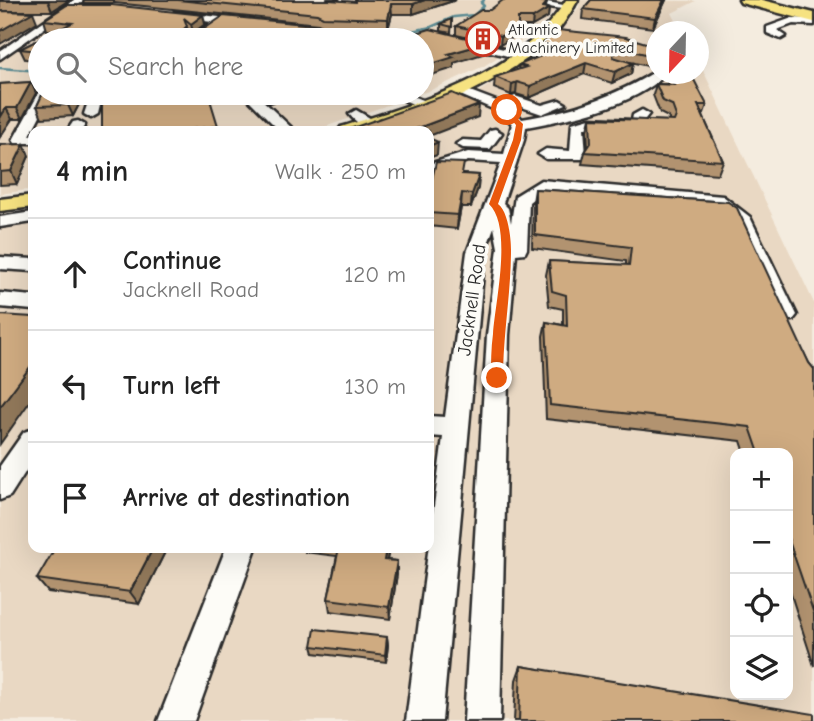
<!DOCTYPE html>
<meta charset="utf-8">
<style>
body{margin:0;font-family:"Comic Neue",sans-serif;background:#f6f6f6;color:#222}
.controls{position:absolute;right:21px;bottom:21px;display:grid;overflow:hidden;border-radius:14px;box-shadow:0 7px 28px #0002}
.controls button{width:63px;height:63px;display:grid;place-items:center;padding:0;border:0;border-bottom:2px solid #e0e0e0;background:#fff;color:#222;font:35px sans-serif}
.compass{position:absolute;left:646px;top:21px;width:63px;height:63px;border-radius:50%;background:#fff;box-shadow:0 7px 28px #0002;rotate:202deg}
.stop{position:absolute;width:21px;height:21px;margin:-16px;border:5px solid #ea580c;border-radius:50%;background:#fff}
.stop.end{background:#ea580c;border-color:#fff;box-shadow:0 2px 7px #0008}
.list{margin:0;padding:0;list-style:none}
h2{display:flex;justify-content:space-between;align-items:center;height:91px;margin:0;padding:0 28px;font-size:30px}
h2 small{font-size:23px;font-weight:400;color:#767676}
.list li{display:grid;grid-template-columns:46px 1fr auto;gap:21px;align-items:center;box-sizing:border-box;height:112px;padding:0 28px;border-top:2px solid #e0e0e0}
.list b{display:block;font-size:26px;white-space:nowrap}
.list p{margin:0;font-size:23px;white-space:nowrap;color:#767676}
.list em{font-size:23px;font-style:normal;color:#767676}
.icon{flex:none;width:38px;height:38px;fill:none;stroke:currentColor;stroke-width:2;stroke-linecap:round;stroke-linejoin:round}
.map{position:relative;flex:none;width:814px;height:721px;overflow:hidden}
.search{position:absolute;background:#fff;box-shadow:0 7px 28px #0002;left:28px;top:28px;width:406px;height:77px;display:flex;align-items:center;gap:18px;box-sizing:border-box;padding:0 24px;border-radius:38px;color:#767676;font-size:26px}
.panel{position:absolute;background:#fff;box-shadow:0 7px 28px #0002;left:28px;top:126px;width:406px;height:427px;border-radius:14px}
.map>svg:first-child{display:block}
.built{fill:#e9d8c3;fill-rule:evenodd}
.lines{fill:none;stroke-linecap:round;stroke-linejoin:round}
.stream{stroke:#5c8b93;stroke-width:2.5}
.minor-casing{stroke:#2b2b2b;stroke-width:5}
.major-casing{stroke:#2b2b2b;stroke-width:5}
.highway-casing{stroke:#2b2b2b;stroke-width:5}
.minor{fill:#fdfcf7;fill-rule:evenodd}
.major{fill:#f6e281;fill-rule:evenodd}
.highway{fill:#f6e281;fill-rule:evenodd}
.wall{fill:#b2936f;stroke:#2b2b2b;stroke-width:2}
.shaded-wall{fill:#91785a;stroke:#2b2b2b;stroke-width:2}
.building{fill:#cfab81;stroke:#2b2b2b;stroke-width:2}
.route{fill:#ea580c}
.labels{text-anchor:middle;dominant-baseline:central;stroke-width:7;stroke-linejoin:round;paint-order:stroke}
.far-poi-label{font-size:16px;fill:#2b2b2b;stroke:#fdfcf7;text-anchor:start}
.street-label{font-size:19px;fill:#2b2b2b;stroke:#fdfcf7}
</style>
<div class="map">
<svg width="814" height="721" viewBox="0 0 814 721">
<rect width="100%" height="100%" fill="#f4ecdf"/>
<filter id="ink" filterUnits="userSpaceOnUse"><feTurbulence type="fractalNoise" baseFrequency=".0143" numOctaves="2"/><feDisplacementMap in="SourceGraphic" scale="14" xChannelSelector="R" yChannelSelector="G"/><feConvolveMatrix kernelMatrix="1 2 1 2 8 2 1 2 1" color-interpolation-filters="sRGB"/></filter>
<g filter="url(#ink)">
<g class="built">
<path d="M0,0H559L558,6L539,30L484,66L431,90L313,131H33V189L0,194ZM40,40H422V93H40Z"/>
<path d="M580,0L696,1L672,13L681,31L656,32V74H698L699,62L814,303V721H0V214L33,210V548H429V131L465,100L501,78L550,43L579,7ZM735,453H788V695H735Z"/>
</g>
<g class="lines">
<g class="stream">
<polyline points="378,38 431,27 454,17 474,15 484,6 481,3 484,0"/>
<polyline points="351,40 365,39"/>
<polyline points="0,68 40,71"/>
</g>
<g class="minor-casing">
<g id="minor">
<polygon points="74,0 85,0 0,59 0,51"/>
<polygon points="328,0 338,0 322,32 314,32 313,30"/>
<polygon points="537,0 574,7 569,10 542,6 539,5"/>
<polygon points="175,12 246,20 251,23 246,26 224,24 200,40 188,40 212,22 171,17 170,15"/>
<polygon points="792,18 814,19 814,25 793,24 777,30 786,36 781,39 767,33 767,27"/>
<polygon points="522,28 552,35 547,38 518,33 518,29"/>
<polygon points="430,31 524,54 526,56 520,59 430,37 399,40"/>
<path d="M656,71L666,74C635,106 569,119 526,127L524,140L503,203L508,208L511,223L515,196L541,180L723,196L750,217L797,315L793,320H779L733,220L713,205L544,190L529,202L527,249L525,253L516,254L509,335L500,721H464L487,335L498,248L494,227L485,252L442,721H406L443,437L429,436V416L445,417L467,252L501,163L468,161L429,175V164L468,152L504,154L512,124L502,113L451,91L457,87L462,88L512,107L522,119C571,111 614,97 656,71Z"/>
<polygon points="40,91 51,94 30,135 33,135 33,143 15,143 13,140"/>
<polygon points="91,93 103,93 98,114 91,118 84,114"/>
<polygon points="242,93 255,93 295,131 280,131"/>
<polygon points="387,93 405,93 432,104 430,107 420,107"/>
<polygon points="515,96 542,105 559,100 566,104 542,114 510,103 508,100"/>
<path d="M356,110L375,121V127C365,129 355,122 349,114Z"/>
<polygon points="642,110 649,114 645,119 645,128 584,128 586,156 583,159 546,159 538,154 546,149 570,151 572,123 590,118 632,120 633,115"/>
<polygon points="78,121 85,125 81,131 67,131 73,122"/>
<polygon points="495,129 502,133 490,149 463,148 456,144 463,140 481,141 490,130"/>
<polygon points="33,212 33,222 0,227 0,217"/>
<polygon points="0,257 33,259 33,271 0,269"/>
<polygon points="0,293 33,296 33,310 0,307"/>
<polygon points="33,429 33,460 10,496 0,500 0,466 24,432"/>
<polygon points="226,548 256,548 194,721 158,721"/>
</g>
</g>
<g class="major-casing">
<g id="major">
<path d="M566,0H578C567,19 556,36 539,50C495,84 393,134 338,131L341,127C420,102 520,75 566,0Z"/>
<polygon points="33,195 33,207 0,211 0,199"/>
</g>
</g>
<g class="highway-casing">
<polygon id="highway" points="739,0 762,0 814,13 814,22 741,3"/>
</g>
<use href="#minor" class="minor"/>
<use href="#major" class="major"/>
<use href="#highway" class="highway"/>
</g>
<g class="wall">
<polygon points="0,0 69,0 52,11 0,11"/>
<polygon points="83,0 329,0 355,2 355,0 456,0 413,14 392,14 388,29 324,27 318,24 115,3 84,3"/>
<polygon points="591,0 666,0 653,28 582,19 583,9"/>
<polygon points="546,8 549,8 548,17 532,26 518,26 517,35 500,45 456,35 456,26 490,10"/>
<polygon points="203,15 205,24 193,33 187,28 191,40 40,40 40,60 25,59 20,49 56,31 47,30 44,20"/>
<polygon points="452,19 451,33 441,31 441,24"/>
<polygon points="314,25 315,35 309,40 202,40 200,32"/>
<polygon points="656,46 648,66 630,62 633,63 631,74 612,83 584,74 529,98 516,94 511,95 494,88 495,77 518,70 519,65 535,58 537,48"/>
<polygon points="668,74 671,74 707,105 703,116 723,161 718,174 582,164 585,152 588,147 587,130 590,118 670,121 668,117 660,113 653,95 656,84 668,84 666,78"/>
<polygon points="31,82 36,93 22,119 12,119 0,137 0,84"/>
<polygon points="43,93 85,93 73,116 42,118 37,106"/>
<polygon points="258,93 317,93 269,103"/>
<polygon points="24,144 29,156 17,184 0,185 0,145"/>
<polygon points="463,174 479,175 478,188 471,207 461,207 457,229 429,226 429,192"/>
<polygon points="535,189 728,202 809,363 814,369 814,666 788,585 788,453 745,453 741,441 546,419 543,336 546,322 563,325 563,309 549,306 546,275 549,261 626,265 626,261 532,248 533,202"/>
<polygon points="167,548 139,604 48,592 37,579"/>
<polygon points="304,548 389,548 387,560 397,561 397,574 390,619 330,611 328,599 337,556 305,552"/>
<polygon points="387,637 388,645 386,662 314,653 312,646"/>
<polygon points="521,666 814,721 514,721 516,680"/>
</g>
<g class="shaded-wall">
<polygon points="50,0 69,0 52,11 48,1"/>
<polygon points="425,0 456,0 413,14 413,4"/>
<polygon points="664,0 666,0 653,28 655,18"/>
<polygon points="547,2 545,11 549,8 548,17 532,26 533,18"/>
<polygon points="391,4 392,14 388,29 388,19"/>
<polygon points="33,12 37,22 0,44 0,31"/>
<polygon points="203,15 205,24 193,33 191,24"/>
<polygon points="314,25 315,35 309,40 296,40"/>
<polygon points="518,26 517,35 500,45 501,36"/>
<polygon points="167,34 168,40 155,40"/>
<polygon points="487,43 486,53 454,63 454,68 422,78 422,67 448,54"/>
<polygon points="656,53 656,62 648,66 650,55"/>
<polygon points="586,63 584,74 529,98 530,86"/>
<polygon points="633,63 631,74 612,83 615,72"/>
<polygon points="31,82 36,93 22,119 17,108"/>
<polygon points="517,82 516,94 511,95 512,84"/>
<polygon points="75,93 85,93 73,116 68,105"/>
<polygon points="268,93 317,93 269,103"/>
<polygon points="479,105 478,117 429,136 429,131 413,131 413,130"/>
<polygon points="6,108 12,119 0,137 0,118"/>
<polygon points="218,126 219,131 176,131"/>
<polygon points="438,142 437,155 429,158 429,146"/>
<polygon points="24,144 29,156 17,184 11,171"/>
<polygon points="479,175 478,188 471,207 472,194"/>
<polygon points="462,193 461,207 457,229 458,215"/>
<polygon points="33,363 33,397 0,444 0,407"/>
<polygon points="153,548 167,548 139,604 130,592"/>
<polygon points="386,548 389,548 385,572 384,560"/>
<polygon points="397,561 397,574 390,619 389,607"/>
<polygon points="387,637 388,645 386,662 385,655"/>
</g>
<g class="building">
<polygon points="0,0 50,0 48,1 0,1"/>
<polygon points="178,0 329,0 355,2 355,0 425,0 413,4 391,4 388,19 323,17 317,14"/>
<polygon points="503,0 531,0 547,2 543,7 549,8 533,18 518,18 518,26 501,36 456,26 481,10 490,10"/>
<polygon points="591,0 664,0 655,18 583,9"/>
<polygon points="67,5 112,5 203,15 191,24 184,18 187,26 183,30 189,33 191,40 174,40 167,34 155,40 40,40 40,51 20,49 72,23 44,20"/>
<polygon points="0,11 33,12 0,31"/>
<polygon points="223,16 314,25 296,40 210,40 200,32"/>
<polygon points="452,19 452,27 441,24"/>
<polygon points="430,29 487,43 448,54 454,57 422,67 422,40 394,40"/>
<polygon points="558,30 626,37 656,46 656,53 650,55 614,47 613,57 633,63 615,72 586,63 530,86 517,82 512,84 495,77 526,67 519,65 553,51 537,48"/>
<polygon points="385,32 383,40 357,40"/>
<polygon points="671,74 691,74 707,105 698,105 723,161 585,152 591,143 590,118 674,121 676,116 672,105 663,101 656,84 675,85"/>
<polygon points="31,82 17,108 6,108 0,118 0,84"/>
<polygon points="43,93 75,93 68,105 37,106"/>
<polygon points="102,93 208,93 218,126 176,131 102,131"/>
<polygon points="452,93 479,105 413,130 416,131 344,131"/>
<polygon points="429,138 438,142 429,146"/>
<polygon points="24,144 11,171 0,172 0,145"/>
<polygon points="436,162 464,163 462,174 479,175 472,194 462,193 458,215 429,213 429,192"/>
<polygon points="535,189 728,202 737,208 809,363 814,369 814,614 788,538 788,453 759,453 750,427 550,405 546,322 567,326 566,295 552,291 549,261 629,265 631,247 535,235"/>
<polygon points="0,315 33,317 33,363 0,407"/>
<polygon points="55,548 153,548 130,592 37,579"/>
<polygon points="339,548 386,548 384,560 397,561 389,607 328,599"/>
<polygon points="315,629 387,637 385,655 312,646"/>
<polygon points="521,666 814,714 814,721 519,721"/>
</g>
</g>
<path class="route" d="M507,108L523,124L521,140L498,204C508,211 511,238 511,250C511,293 503,335 503,378L497,382L491,378C491,363 491,348 493,334C495,303 513,227 489,204L513,140L516,125L503,110Z"/>
<defs>
<g id="building-ring" transform="scale(1.75)"><circle r="9.5" fill="#fdfcf7" stroke="#c8321e" stroke-width="1.5"/><path d="M-4-6H4V6H1V3H-1V6H-4ZM-2.5-4.3h1.7v1.8h-1.7ZM.8-4.3h1.7v1.8H.8ZM-2.5-1h1.7V.8h-1.7ZM.8-1h1.7V.8H.8Z" fill="#c8321e"/></g>
</defs>
<g fill-rule="evenodd">
<use href="#building-ring" x="483" y="39"/>
</g>
<g class="labels">
<g class="far-poi-label">
<text x="508" y="30">Atlantic<tspan x="508" dy="18">Machinery Limited</tspan></text>
</g>
<g class="street-label">
<text transform="translate(472 300) rotate(-82)">Jacknell Road</text>
</g>
</g>
</svg>
<div class="controls">
<button>+</button>
<button>−</button>
<button><svg class="icon" aria-label="locate" viewBox="0 0 24 24"><circle cx="12" cy="12" r="6"/><path d="M12 2v4M12 18v4M2 12h4M18 12h4"/></svg></button>
<button><svg class="icon" aria-label="layers" viewBox="0 0 24 24"><path d="M12 4l9 5-9 5-9-5zM3 14l9 5 9-5"/></svg></button>
</div>
<svg class="compass" viewBox="-18 -18 36 36"><path d="M0-13l5 13h-10z" fill="#e53935"/><path d="M0 13l5-13h-10z" fill="#767676"/></svg>
<div class="stop" style="left:507px;top:110px"></div>
<div class="stop end" style="left:497px;top:378px"></div>
<div class="search"><svg class="icon" aria-label="search" viewBox="0 0 24 24"><circle cx="10" cy="10" r="6"/><path d="M15 15l6 6"/></svg>Search here</div>
<section class="panel">
<h2>4 min<small>Walk · 250 m</small></h2>
<ul class="list">
<li><svg class="icon" aria-label="ahead" viewBox="0 0 24 24"><path d="M12 20V5M6 11l6-6 6 6"/></svg><div><b>Continue</b><p>Jacknell Road</p></div><em>120 m</em></li>
<li><svg class="icon" aria-label="left" viewBox="0 0 24 24"><path d="M17 20v-9H6M10 6l-5 5 5 5"/></svg><div><b>Turn left</b></div><em>130 m</em></li>
<li><svg class="icon" aria-label="arrive" viewBox="0 0 24 24"><path d="M6 21V4h12l-3 4 3 4H6"/></svg><div><b>Arrive at destination</b></div></li>
</ul>
</section>
</div>
